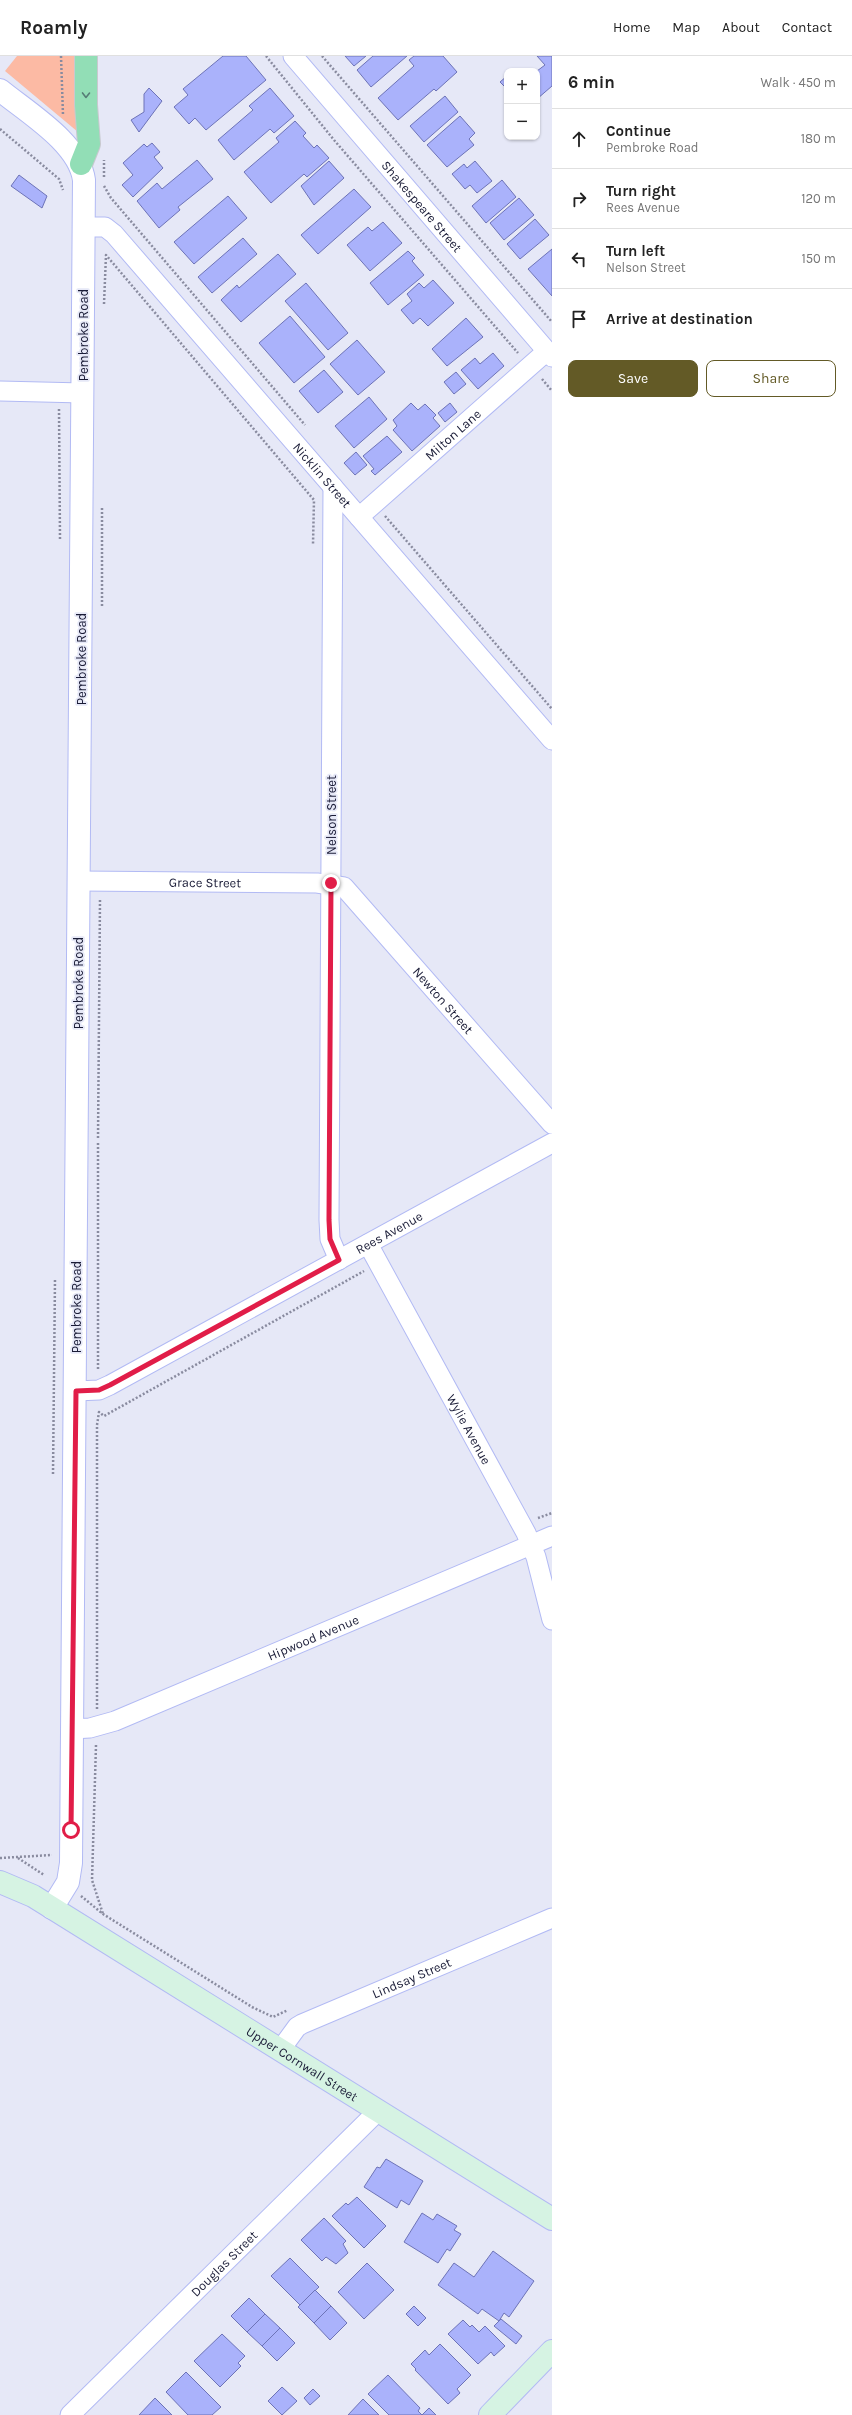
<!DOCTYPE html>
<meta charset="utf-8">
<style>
body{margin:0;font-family:Karla,sans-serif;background:#f2f2f2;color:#222}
.controls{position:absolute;right:12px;top:12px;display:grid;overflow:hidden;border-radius:8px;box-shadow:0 1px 3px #0004}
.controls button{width:36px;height:36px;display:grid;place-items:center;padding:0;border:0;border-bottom:1px solid #e0e0e0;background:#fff;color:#222;font:20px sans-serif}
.stop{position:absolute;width:12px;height:12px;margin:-9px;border:3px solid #e11d48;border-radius:50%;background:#fff}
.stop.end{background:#e11d48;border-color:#fff;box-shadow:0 1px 4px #0008}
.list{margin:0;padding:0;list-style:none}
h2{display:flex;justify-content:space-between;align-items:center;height:52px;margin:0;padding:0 16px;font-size:17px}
h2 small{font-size:13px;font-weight:400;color:#767676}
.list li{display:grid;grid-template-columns:26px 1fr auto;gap:12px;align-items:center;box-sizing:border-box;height:60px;padding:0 16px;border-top:1px solid #e0e0e0}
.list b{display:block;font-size:15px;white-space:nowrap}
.list p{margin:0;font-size:13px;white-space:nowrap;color:#767676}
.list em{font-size:13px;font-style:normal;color:#767676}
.actions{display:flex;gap:8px;padding:12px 16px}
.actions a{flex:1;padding:9px 0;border:1px solid #635a26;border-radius:8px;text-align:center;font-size:14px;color:#635a26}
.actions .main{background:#635a26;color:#fff}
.icon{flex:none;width:22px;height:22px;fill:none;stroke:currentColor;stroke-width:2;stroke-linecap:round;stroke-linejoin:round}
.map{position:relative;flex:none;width:552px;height:2359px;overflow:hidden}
header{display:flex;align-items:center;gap:24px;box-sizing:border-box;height:56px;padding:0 20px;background:#fff;border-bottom:1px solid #e0e0e0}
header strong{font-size:19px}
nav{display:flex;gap:22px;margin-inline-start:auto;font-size:14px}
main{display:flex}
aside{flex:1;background:#fff}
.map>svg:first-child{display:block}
.green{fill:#fcbaa4}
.building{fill:#aab2fb;stroke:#6d73b7}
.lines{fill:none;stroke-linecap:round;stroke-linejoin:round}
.minor-casing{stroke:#b2baf4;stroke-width:21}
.tertiary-casing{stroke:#b2baf4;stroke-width:24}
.secondary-casing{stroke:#b2baf4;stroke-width:24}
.trunk-casing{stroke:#c8c9cf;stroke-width:24}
.path{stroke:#898b9f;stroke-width:2.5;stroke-dasharray:2 2;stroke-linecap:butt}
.minor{stroke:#fff;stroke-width:19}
.tertiary{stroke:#fff;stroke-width:22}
.secondary{stroke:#d6f3e3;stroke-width:22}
.trunk{stroke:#92deb6;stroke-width:22}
.oneway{stroke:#567d76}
.route{stroke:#e11d48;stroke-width:5}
.labels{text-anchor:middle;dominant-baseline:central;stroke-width:3.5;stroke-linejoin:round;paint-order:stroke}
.street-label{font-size:13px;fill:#1a1c37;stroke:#e6e8f7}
</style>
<header>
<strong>Roamly</strong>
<nav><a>Home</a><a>Map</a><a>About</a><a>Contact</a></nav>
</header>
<main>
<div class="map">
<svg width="552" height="2359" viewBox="0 0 552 2359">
<rect width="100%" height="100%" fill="#e6e8f7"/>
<polygon class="green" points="17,0 75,0 78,76 5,15"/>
<g class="building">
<polygon points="223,0 246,0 266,24 206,74 195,62 189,68 174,51 188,39 183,33"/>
<polygon points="345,0 366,0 354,10"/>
<polygon points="373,0 407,0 371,31 357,14"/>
<polygon points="414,0 443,0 457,16 436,35 434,33 398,64 378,42 414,10 409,4"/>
<polygon points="537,0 552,0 552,30 537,43 537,15 545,9"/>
<polygon points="507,20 507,33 500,26"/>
<polygon points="149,32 162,45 139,76 131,64 144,56 144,38"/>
<polygon points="270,32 294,60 274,77 270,73 234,104 218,84 253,54 249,50"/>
<polygon points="445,40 458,56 424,86 410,70"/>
<polygon points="460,60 475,77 469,83 474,89 447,111 427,89"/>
<polygon points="295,65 306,77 303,80 314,92 317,89 329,102 307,121 304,118 271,147 244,116 279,86 276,82"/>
<polygon points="152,87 160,96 154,101 163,112 133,141 122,129 133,119 123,107 144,88 147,91"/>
<polygon points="197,104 213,123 178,151 180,154 159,172 137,145 157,127 162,133"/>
<polygon points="329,105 344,122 314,149 301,130"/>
<polygon points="475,105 492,125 477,137 470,129 465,133 452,118 464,108 467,112"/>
<polygon points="19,119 47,140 42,152 11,130"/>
<polygon points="502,124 516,141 486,167 472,150"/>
<polygon points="354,133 371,151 318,198 301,179"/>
<polygon points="228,140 247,162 194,208 174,186"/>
<polygon points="519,142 534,159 504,184 490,167"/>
<polygon points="535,163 549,179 520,203 507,188"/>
<polygon points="383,166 402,187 370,215 347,189 368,171 372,175"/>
<polygon points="243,182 257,198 212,237 198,221"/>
<polygon points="552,193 552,240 528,213"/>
<polygon points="408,195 415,202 412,205 424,219 388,249 370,227"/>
<polygon points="278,198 296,218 241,266 221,244 237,229 239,232"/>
<polygon points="433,224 454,247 428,270 420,262 413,268 401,254 412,245 407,238 419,227 424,232"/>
<polygon points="306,227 348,277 328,294 285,245"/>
<polygon points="290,260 325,301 294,327 259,287"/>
<polygon points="466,262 483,281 447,310 432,293"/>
<polygon points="357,284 385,316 358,339 330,308"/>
<polygon points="493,297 504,310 478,333 461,314 475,302 480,308"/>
<polygon points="324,314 343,336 318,357 299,335"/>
<polygon points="456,316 466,328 454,338 444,326"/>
<polygon points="369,341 387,363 354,392 335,370"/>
<polygon points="411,347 418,354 425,348 436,359 433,362 440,370 412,395 393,374 397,370 393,364"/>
<polygon points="450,347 457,356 445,366 438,357"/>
<polygon points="387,380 402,396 375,419 371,415 374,413 363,400"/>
<polygon points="356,396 367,409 355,419 344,407"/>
<polygon points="386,2103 423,2125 409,2149 401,2144 397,2152 364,2131 377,2111 380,2112"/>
<polygon points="357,2141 386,2170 364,2192 332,2160 346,2147 348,2149"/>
<polygon points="422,2157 433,2164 437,2158 457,2170 454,2174 461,2178 450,2195 447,2193 438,2207 404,2186"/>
<polygon points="324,2162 346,2185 343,2188 348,2197 336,2208 326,2201 322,2205 301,2184"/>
<polygon points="493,2195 534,2225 509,2261 504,2257 499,2265 482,2253 478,2258 438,2229 454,2207 474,2221"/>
<polygon points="290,2202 319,2231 300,2249 271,2220"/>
<polygon points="367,2207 394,2234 364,2263 338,2236"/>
<polygon points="315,2234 331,2250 314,2267 298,2251"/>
<polygon points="249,2242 265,2258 247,2276 231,2260"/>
<polygon points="331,2250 347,2267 330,2284 314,2267"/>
<polygon points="414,2250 426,2262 418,2270 406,2258"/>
<polygon points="265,2258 280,2272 262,2290 247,2276"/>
<polygon points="501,2263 522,2280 516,2288 494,2270"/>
<polygon points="463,2264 470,2271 472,2269 479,2276 485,2270 505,2290 494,2300 491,2296 478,2308 448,2278"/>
<polygon points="280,2272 295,2287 277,2305 262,2290"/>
<polygon points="222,2278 245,2300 238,2307 241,2310 220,2331 194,2305"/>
<polygon points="440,2288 471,2319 457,2333 460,2337 448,2348 415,2314 416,2313 411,2308 425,2294 429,2299"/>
<polygon points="186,2316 221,2351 212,2359 188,2359 166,2336"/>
<polygon points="388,2319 420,2352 418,2355 422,2359 429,2352 436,2359 389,2359 368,2338"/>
<polygon points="282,2331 297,2345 282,2359 268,2345"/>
<polygon points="313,2333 320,2340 310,2349 304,2342"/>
<polygon points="155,2342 172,2359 139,2359"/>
<polygon points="363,2343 379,2359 348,2359"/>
</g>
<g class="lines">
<g class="minor-casing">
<g id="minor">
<path id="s1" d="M293,0L552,301"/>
<path id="s2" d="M84,171H105L114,178L552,684"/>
<polyline points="0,335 83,337"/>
<polyline points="333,431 329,1164 330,1183 339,1204"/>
<path id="s3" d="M359,461L547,295"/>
<path id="s4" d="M79,825L317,827L344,831L552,1068"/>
<path id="s5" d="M368,1188L526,1477L536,1501L552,1564"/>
<path id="s6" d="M76,1335L99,1334L110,1329L552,1087"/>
<path id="s7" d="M72,1673L90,1672L115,1665L552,1480"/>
<path id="s8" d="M281,1993L297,1971L302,1968L552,1862"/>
<path id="s9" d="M70,2359L378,2055"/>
</g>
</g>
<g class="tertiary-casing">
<path id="tertiary" d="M0,34C28,57 79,87 84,124L71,1807L68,1826L52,1852"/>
</g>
<g class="secondary-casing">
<g id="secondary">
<path id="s10" d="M0,1826L33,1840L552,2163"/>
<polyline points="490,2359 552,2295"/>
</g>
</g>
<g class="trunk-casing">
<polyline id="trunk" points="81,108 89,88 86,49 86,0"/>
</g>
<g class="path">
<polyline points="61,0 63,59"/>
<polyline points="266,0 334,84 518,297"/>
<polyline points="322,0 552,266"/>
<polyline points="0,73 59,123 63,134"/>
<polyline points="104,121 104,104"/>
<polyline points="104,130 111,142 305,369"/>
<polyline points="104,248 106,199 314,444 313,488"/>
<polyline points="542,323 552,335"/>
<polyline points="59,353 60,484"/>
<polyline points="385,460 552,653"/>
<polyline points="102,550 102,451"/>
<polyline points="98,1082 100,843"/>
<polyline points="98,1087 98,1314"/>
<polyline points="53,1418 55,1223"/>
<polyline points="538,1462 552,1457"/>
<polyline points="97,1653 97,1369 99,1356 104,1360 364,1215"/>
<polyline points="96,1689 92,1824 103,1858"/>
<polyline points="0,1802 52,1799"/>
<polyline points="18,1802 44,1819"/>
<polyline points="81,1840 103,1858 252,1951 273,1961 288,1954"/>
</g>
<use href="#minor" class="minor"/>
<use href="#tertiary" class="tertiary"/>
<use href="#secondary" class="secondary"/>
<use href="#trunk" class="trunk"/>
</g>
<defs><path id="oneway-chevron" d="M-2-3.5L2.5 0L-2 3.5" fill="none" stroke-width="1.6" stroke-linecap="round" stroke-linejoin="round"/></defs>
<use class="oneway" href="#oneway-chevron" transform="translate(86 39) rotate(91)"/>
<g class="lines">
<polyline class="route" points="71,1774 76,1335 99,1334 110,1329 339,1204 330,1183 329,1164 331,827"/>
</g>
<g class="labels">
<g class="street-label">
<text stroke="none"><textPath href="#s1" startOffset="198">Shakespeare Street</textPath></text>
<text transform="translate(83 279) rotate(-90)">Pembroke Road</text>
<text stroke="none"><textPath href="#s3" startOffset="125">Milton Lane</textPath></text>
<text stroke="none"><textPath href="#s2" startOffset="351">Nicklin Street</textPath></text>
<text transform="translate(81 603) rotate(-90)">Pembroke Road</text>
<text transform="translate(331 759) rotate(-90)">Nelson Street</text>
<text stroke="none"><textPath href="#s4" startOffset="126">Grace Street</textPath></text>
<text transform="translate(78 927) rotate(-90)">Pembroke Road</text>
<text stroke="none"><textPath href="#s4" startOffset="416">Newton Street</textPath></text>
<text stroke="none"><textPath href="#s6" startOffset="353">Rees Avenue</textPath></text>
<text transform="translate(76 1251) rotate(-90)">Pembroke Road</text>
<text stroke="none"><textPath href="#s5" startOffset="211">Wylie Avenue</textPath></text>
<text stroke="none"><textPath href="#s7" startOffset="259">Hipwood Avenue</textPath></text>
<text stroke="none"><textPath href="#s8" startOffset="152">Lindsay Street</textPath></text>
<text stroke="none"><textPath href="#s10" startOffset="353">Upper Cornwall Street</textPath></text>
<text stroke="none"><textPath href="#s9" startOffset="216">Douglas Street</textPath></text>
</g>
</g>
</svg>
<div class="controls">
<button>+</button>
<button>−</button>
</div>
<div class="stop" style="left:71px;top:1774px"></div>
<div class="stop end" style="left:331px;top:827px"></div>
</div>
<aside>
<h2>6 min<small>Walk · 450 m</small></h2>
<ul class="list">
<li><svg class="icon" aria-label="ahead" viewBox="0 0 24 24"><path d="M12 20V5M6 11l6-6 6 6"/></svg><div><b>Continue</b><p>Pembroke Road</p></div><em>180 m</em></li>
<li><svg class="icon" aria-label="right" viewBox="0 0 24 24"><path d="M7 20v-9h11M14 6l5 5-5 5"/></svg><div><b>Turn right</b><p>Rees Avenue</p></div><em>120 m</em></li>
<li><svg class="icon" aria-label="left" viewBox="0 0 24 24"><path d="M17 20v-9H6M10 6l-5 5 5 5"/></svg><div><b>Turn left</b><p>Nelson Street</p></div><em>150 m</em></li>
<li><svg class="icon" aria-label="arrive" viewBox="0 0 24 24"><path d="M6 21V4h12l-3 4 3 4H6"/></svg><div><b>Arrive at destination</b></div></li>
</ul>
<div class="actions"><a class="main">Save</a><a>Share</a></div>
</aside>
</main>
